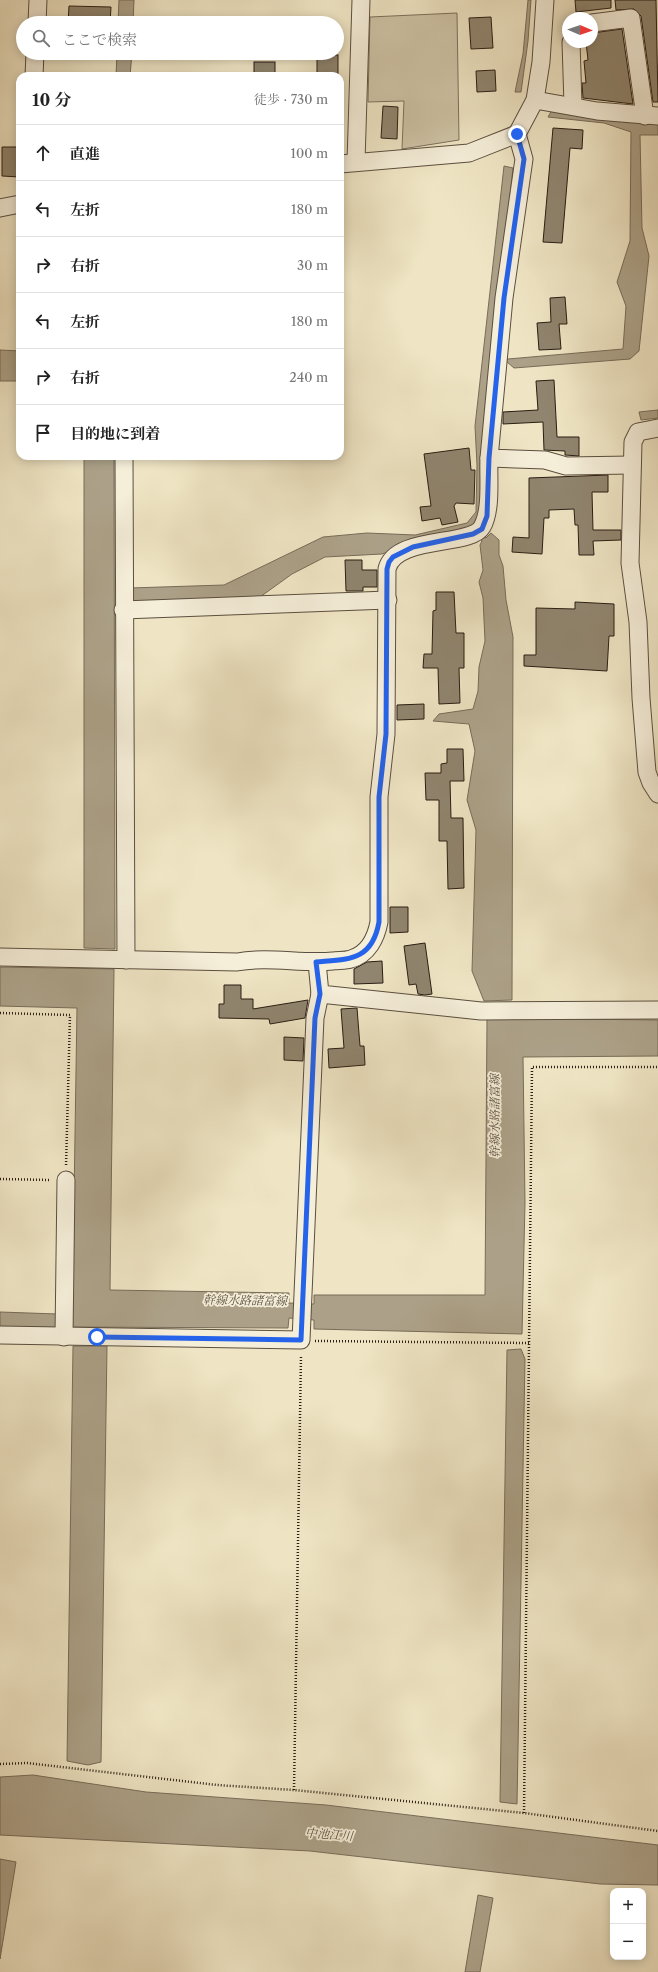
<!DOCTYPE html>
<html lang="ja">
<meta charset="utf-8">
<style>
body{margin:0;font-family:"Libre Caslon Text","Noto Serif JP",serif;background:#f2f2f2;color:#222}
.controls{position:absolute;right:12px;bottom:12px;display:grid;overflow:hidden;border-radius:8px;box-shadow:0 2px 10px #0003}
.controls button{width:36px;height:36px;display:grid;place-items:center;padding:0;border:0;border-bottom:1px solid #e0e0e0;background:#fff;color:#222;font:20px sans-serif}
.compass{position:absolute;left:562px;top:12px;width:36px;height:36px;border-radius:50%;background:#fff;box-shadow:0 2px 10px #0003;rotate:92deg}
.stop{position:absolute;width:12px;height:12px;margin:-9px;border:3px solid #2563eb;border-radius:50%;background:#fff}
.stop.end{background:#2563eb;border-color:#fff;box-shadow:0 1px 4px #0008}
.list{margin:0;padding:0;list-style:none}
h2{display:flex;justify-content:space-between;align-items:center;height:52px;margin:0;padding:0 16px;font-size:17px}
h2 small{font-size:13px;font-weight:400;color:#767676}
.list li{display:grid;grid-template-columns:26px 1fr auto;gap:12px;align-items:center;box-sizing:border-box;height:56px;padding:0 16px;border-top:1px solid #e0e0e0}
.list b{display:block;font-size:15px;white-space:nowrap}
.list em{font-size:13px;font-style:normal;color:#767676}
.icon{flex:none;width:22px;height:22px;fill:none;stroke:currentColor;stroke-width:2;stroke-linecap:round;stroke-linejoin:round}
.map{position:relative;flex:none;width:658px;height:1972px;overflow:hidden}
.search{position:absolute;background:#fff;box-shadow:0 2px 10px #0003;left:16px;top:16px;width:328px;height:44px;display:flex;align-items:center;gap:10px;box-sizing:border-box;padding:0 14px;border-radius:22px;color:#767676;font-size:15px}
.panel{position:absolute;background:#fff;box-shadow:0 2px 10px #0003;left:16px;top:72px;width:328px;height:388px;border-radius:12px}
.map>svg:first-child{display:block}
.green{fill:#cec3a6;stroke:#7c705c}
.water{fill:#aca188;stroke:#786c59}
.building{fill:#90856f;stroke:#2a1d13}
.lines{fill:none;stroke-linecap:round;stroke-linejoin:round}
.minor-casing{stroke:#5b4f3f;stroke-width:19}
.path{stroke:#2a1d13;stroke-width:2.5;stroke-dasharray:1 2;stroke-linecap:butt}
.minor{stroke:#f5eed9;stroke-width:17}
.route{stroke:#2563eb;stroke-width:5}
.labels{text-anchor:middle;dominant-baseline:central;stroke-width:3.5;stroke-linejoin:round;paint-order:stroke}
.water-label{font-size:12px;font-style:italic;fill:#5e5242;stroke:#f5eed9}
</style>
<div class="map">
<svg width="658" height="1972" viewBox="0 0 658 1972">
<rect width="100%" height="100%" fill="#efe5c4"/>
<filter id="stains"><feTurbulence type="fractalNoise" baseFrequency=".005" numOctaves="4"/><feColorMatrix values="0 0 0 0 .2 0 0 0 0 .09 0 0 0 0 .02 0 0 0 .5 -.17"/></filter>
<radialGradient id="worn" r=".72"><stop offset=".6" stop-color="#630" stop-opacity="0"/><stop offset="1" stop-color="#630" stop-opacity=".3"/></radialGradient>
<polygon class="green" points="457,13 459,140 402,149 404,101 368,102 370,17"/>
<g class="water">
<polygon points="119,0 134,0 133,23 118,23"/>
<polygon points="528,0 531,0 528,41 521,92 515,92 523,54"/>
<polygon points="117,53 132,53 130,76 116,76"/>
<polygon points="552,110 658,123 658,135 640,135 642,228 649,256 639,351 630,359 514,368 507,362 492,361 481,519 476,526 486,538 491,533 499,540 499,555 503,566 506,600 513,637 512,1000 484,1001 472,971 476,830 467,800 475,751 469,724 433,721 439,714 473,709 478,691 479,667 485,641 483,598 479,582 483,570 480,545 482,541 472,529 416,542 382,554 325,557 292,574 260,597 131,602 130,588 224,585 323,537 367,533 415,535 467,523 476,512 477,465 475,426 504,166 513,168 492,357 508,359 623,349 626,306 617,282 630,241 631,132 604,123 548,117"/>
<polygon points="0,350 20,351 20,381 0,381"/>
<polygon points="658,410 658,418 641,420 639,412"/>
<polygon points="84,456 114,456 115,949 84,948"/>
<polygon points="0,967 114,969 110,1290 289,1293 289,1303 314,1304 314,1295 485,1295 487,1018 658,1020 658,1056 523,1057 525,1203 522,1334 314,1329 314,1320 289,1318 288,1328 72,1327 77,1008 0,1006"/>
<polygon points="0,1312 57,1314 57,1329 0,1327"/>
<polygon points="73,1346 107,1346 101,1762 88,1765 67,1761"/>
<polygon points="521,1349 525,1359 517,1804 500,1802 507,1350"/>
<polygon points="33,1775 146,1792 326,1805 658,1845 658,1885 600,1884 310,1851 0,1835 0,1777"/>
<polygon points="0,1859 16,1862 0,1959"/>
<polygon points="478,1895 493,1898 480,1972 465,1972"/>
</g>
<g class="building">
<polygon points="575,0 611,0 611,8 576,12"/>
<polygon points="615,0 656,0 658,102 653,102 641,16 634,9 616,10"/>
<polygon points="69,6 111,7 110,23 68,23"/>
<polygon points="491,17 493,48 471,49 469,18"/>
<polygon points="622,29 633,104 583,98 582,83 586,83 584,61 588,60 586,42 592,42 592,33"/>
<rect x="317" y="55" width="21" height="21"/>
<rect x="254" y="62" width="21" height="14"/>
<polygon points="495,70 496,91 477,92 476,71"/>
<polygon points="383,106 398,107 397,139 381,138"/>
<polygon points="553,128 583,130 582,149 570,148 562,243 543,242"/>
<polygon points="2,147 20,147 20,177 2,176"/>
<polygon points="565,297 567,324 559,324 561,349 539,350 537,323 551,322 550,298"/>
<polygon points="554,380 557,437 579,437 579,456 565,455 565,451 544,450 543,422 503,424 503,412 538,410 536,381"/>
<polygon points="469,448 471,470 475,470 474,504 456,503 454,506 458,522 442,525 440,518 422,521 420,507 431,506 424,454"/>
<polygon points="608,475 608,492 592,492 593,530 621,530 621,540 593,541 594,555 579,555 578,525 575,525 574,509 549,510 549,518 544,518 542,554 512,552 513,537 529,538 529,478"/>
<polygon points="345,560 362,560 362,570 377,570 377,587 363,587 363,591 346,591"/>
<polygon points="436,592 454,592 456,633 464,633 464,668 459,668 460,703 439,704 438,668 423,668 424,654 432,654 433,611 436,610"/>
<polygon points="575,602 614,604 614,636 609,636 607,671 524,666 524,655 536,655 536,608 575,609"/>
<polygon points="424,704 424,719 397,720 397,705"/>
<polygon points="447,749 463,749 464,781 450,781 451,818 463,818 464,888 448,889 447,841 439,841 439,800 426,800 425,773 441,773 441,764 447,763"/>
<polygon points="390,907 408,907 408,932 390,933"/>
<polygon points="425,943 432,994 425,995 418,994 416,984 409,985 404,946"/>
<polygon points="382,961 383,983 354,984 354,969 367,962"/>
<polygon points="224,985 241,985 241,999 253,999 253,1009 308,1000 305,1018 270,1024 269,1019 219,1018 219,1004 224,1004"/>
<polygon points="357,1008 360,1046 364,1046 365,1065 329,1068 328,1049 344,1048 341,1009"/>
<polygon points="284,1037 304,1038 303,1061 284,1060"/>
</g>
<g class="lines">
<g class="minor-casing">
<g id="minor">
<polyline points="37,23 38,0"/>
<polyline points="592,23 631,18 645,116"/>
<polyline points="571,42 573,105"/>
<polyline points="34,76 35,53"/>
<polyline points="535,100 597,111 658,116"/>
<polyline points="517,134 524,159 504,298 489,458 545,460 566,466 632,465"/>
<polyline points="356,162 361,0"/>
<polyline points="340,164 469,153 517,134 535,100 541,62 545,0"/>
<polyline points="0,208 20,204"/>
<polyline points="658,428 638,432 633,442 630,563 638,622 641,698 647,772 651,783 658,794"/>
<polyline points="124,456 126,960"/>
<polyline points="123,610 388,600"/>
<path d="M0,957L237,962C269,956 301,964 333,961C338,960 345,961 351,959C368,954 376,938 379,922V797L386,734L387,569C395,535 471,547 482,527C492,510 488,477 489,458"/>
<polyline points="317,962 320,994 481,1011 658,1010"/>
<polyline points="0,1335 301,1340 315,1018 320,994"/>
<polyline points="64,1337 66,1180"/>
</g>
</g>
<g class="path">
<polyline points="0,1013 70,1015 66,1166"/>
<polyline points="0,1179 51,1180"/>
<polyline points="315,1341 529,1343"/>
<polyline points="0,1764 27,1763 217,1785 294,1790 524,1813 658,1831"/>
<polyline points="294,1790 301,1355"/>
<polyline points="524,1813 532,1067 658,1067"/>
</g>
<use href="#minor" class="minor"/>
</g>
<g class="lines">
<path class="route" d="M97,1337L301,1340L315,1018L320,994L316,962C349,959 372,961 379,922V797L386,734L387,569L389,562L393,557L413,547L473,534L482,529L487,516L489,458L504,298L524,159L517,134"/>
</g>
<g class="labels">
<g class="water-label">
<text transform="translate(494 1116) rotate(-90)">幹線水路諸富線</text>
<text transform="translate(245 1300) rotate(1)">幹線水路諸富線</text>
<text transform="translate(329 1834) rotate(5)">中池江川</text>
</g>
</g>
<rect width="100%" height="100%" filter="url(#stains)"/>
<rect width="100%" height="100%" fill="url(#worn)"/>
</svg>
<div class="controls">
<button>+</button>
<button>−</button>
</div>
<svg class="compass" viewBox="-18 -18 36 36"><path d="M0-13l5 13h-10z" fill="#e53935"/><path d="M0 13l5-13h-10z" fill="#767676"/></svg>
<div class="stop" style="left:97px;top:1337px"></div>
<div class="stop end" style="left:517px;top:134px"></div>
<div class="search"><svg class="icon" aria-label="search" viewBox="0 0 24 24"><circle cx="10" cy="10" r="6"/><path d="M15 15l6 6"/></svg>ここで検索</div>
<section class="panel">
<h2>10 分<small>徒歩 · 730 m</small></h2>
<ul class="list">
<li><svg class="icon" aria-label="ahead" viewBox="0 0 24 24"><path d="M12 20V5M6 11l6-6 6 6"/></svg><div><b>直進</b></div><em>100 m</em></li>
<li><svg class="icon" aria-label="left" viewBox="0 0 24 24"><path d="M17 20v-9H6M10 6l-5 5 5 5"/></svg><div><b>左折</b></div><em>180 m</em></li>
<li><svg class="icon" aria-label="right" viewBox="0 0 24 24"><path d="M7 20v-9h11M14 6l5 5-5 5"/></svg><div><b>右折</b></div><em>30 m</em></li>
<li><svg class="icon" aria-label="left" viewBox="0 0 24 24"><path d="M17 20v-9H6M10 6l-5 5 5 5"/></svg><div><b>左折</b></div><em>180 m</em></li>
<li><svg class="icon" aria-label="right" viewBox="0 0 24 24"><path d="M7 20v-9h11M14 6l5 5-5 5"/></svg><div><b>右折</b></div><em>240 m</em></li>
<li><svg class="icon" aria-label="arrive" viewBox="0 0 24 24"><path d="M6 21V4h12l-3 4 3 4H6"/></svg><div><b>目的地に到着</b></div></li>
</ul>
</section>
</div>
